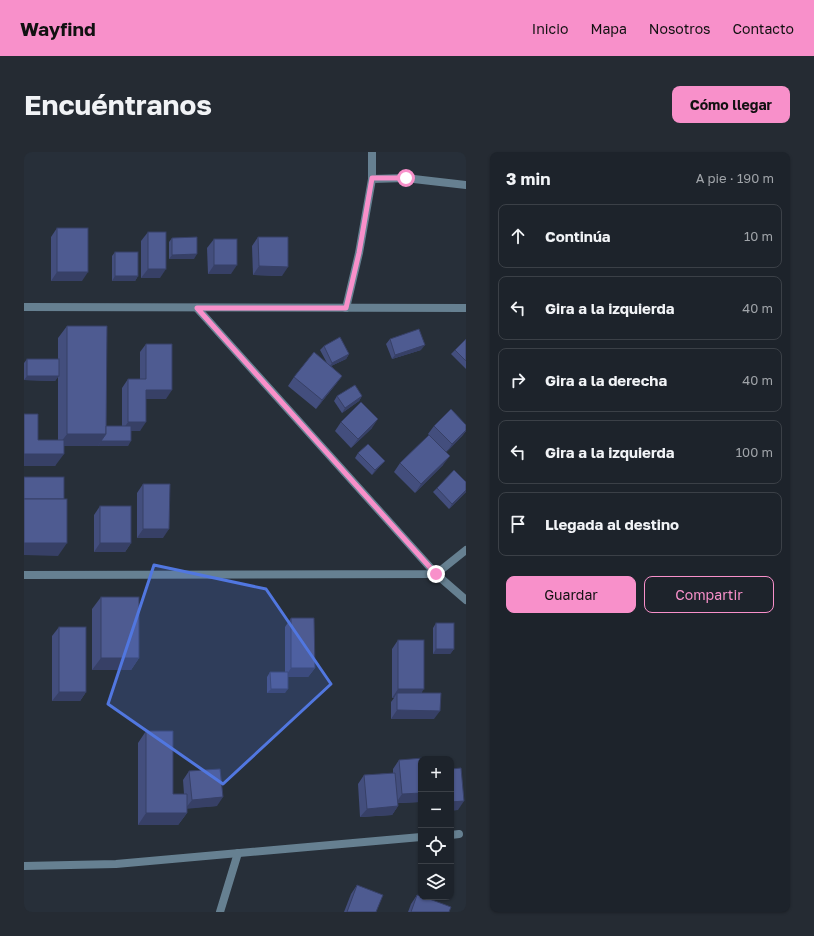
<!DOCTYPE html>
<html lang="es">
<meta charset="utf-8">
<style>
body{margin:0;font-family:"Golos Text",sans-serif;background:#252b33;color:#f1f3f6}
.controls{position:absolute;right:12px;bottom:12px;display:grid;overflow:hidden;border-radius:8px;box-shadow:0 1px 3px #0004}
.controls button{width:36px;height:36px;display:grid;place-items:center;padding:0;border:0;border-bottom:1px solid #3b4047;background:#1d232b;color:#f1f3f6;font:20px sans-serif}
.stop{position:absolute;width:12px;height:12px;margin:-9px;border:3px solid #f890ca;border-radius:50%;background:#fff}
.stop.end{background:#f890ca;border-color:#fff;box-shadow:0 1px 4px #0008}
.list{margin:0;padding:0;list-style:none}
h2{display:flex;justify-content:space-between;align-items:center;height:52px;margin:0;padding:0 16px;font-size:17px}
h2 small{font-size:13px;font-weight:400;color:#a0a4a9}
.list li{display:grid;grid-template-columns:26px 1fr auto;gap:12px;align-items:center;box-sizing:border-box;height:64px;margin:0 8px 8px;padding:0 8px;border:1px solid #3b4047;border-radius:8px}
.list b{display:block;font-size:15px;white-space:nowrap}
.list em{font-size:13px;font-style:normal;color:#a0a4a9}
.actions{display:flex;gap:8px;padding:12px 16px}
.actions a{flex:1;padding:9px 0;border:1px solid #f890ca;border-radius:8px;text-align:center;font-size:14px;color:#f890ca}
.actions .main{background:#f890ca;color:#111}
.icon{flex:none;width:22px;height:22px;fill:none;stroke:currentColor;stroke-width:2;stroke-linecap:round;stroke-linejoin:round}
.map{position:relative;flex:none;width:442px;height:760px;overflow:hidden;border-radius:8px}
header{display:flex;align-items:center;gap:24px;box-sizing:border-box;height:56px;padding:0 20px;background:#f890ca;color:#111}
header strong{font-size:19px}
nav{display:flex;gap:22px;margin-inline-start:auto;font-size:14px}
.intro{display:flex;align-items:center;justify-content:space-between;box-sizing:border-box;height:96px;padding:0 24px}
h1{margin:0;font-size:28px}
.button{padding:10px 18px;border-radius:8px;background:#f890ca;color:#111;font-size:14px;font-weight:700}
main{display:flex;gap:24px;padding:0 24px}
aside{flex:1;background:#1d232b;border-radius:8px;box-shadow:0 1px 3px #0004}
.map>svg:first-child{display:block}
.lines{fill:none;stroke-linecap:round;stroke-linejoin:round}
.service{stroke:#668091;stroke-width:8}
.minor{stroke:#668091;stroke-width:8}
.wall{fill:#434e7d}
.shaded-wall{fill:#374066}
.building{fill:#4e5b91;stroke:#374066}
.route{stroke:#f890ca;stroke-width:5}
.marked{fill:#5177e0;fill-opacity:0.2;stroke:#5177e0;stroke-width:3;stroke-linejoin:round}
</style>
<header>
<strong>Wayfind</strong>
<nav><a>Inicio</a><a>Mapa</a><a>Nosotros</a><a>Contacto</a></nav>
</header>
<div class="intro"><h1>Encuéntranos</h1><a class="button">Cómo llegar</a></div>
<main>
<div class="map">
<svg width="442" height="760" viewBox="0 0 442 760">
<rect width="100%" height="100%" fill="#272f39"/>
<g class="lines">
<g class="service">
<polyline points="348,0 348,27"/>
<polyline points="322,156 335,101 348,27 381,26 442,33"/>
</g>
<g class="minor">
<polyline points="0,155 442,156"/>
<polyline points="173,156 412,422 442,448"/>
<polyline points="0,423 412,422 442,398"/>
<polyline points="427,683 435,682"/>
<polyline points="0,714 92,712 397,685"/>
<polyline points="196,760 214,701"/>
</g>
</g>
<g class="wall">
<polygon points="33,76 58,129 27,129 27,85"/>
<polygon points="124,80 136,126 117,126 117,89"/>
<polygon points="234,85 258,124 229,123 228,94"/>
<polygon points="148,86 170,107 145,107 145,90"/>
<polygon points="190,87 207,122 184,122 183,96"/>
<polygon points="91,100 114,124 111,129 88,129 88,104"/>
<polygon points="43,174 82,274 98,274 98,236 104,227 116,227 116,200 122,192 142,247 122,247 116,279 107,279 104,294 40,294 31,314 14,288 34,288 34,224 31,229 0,228 0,211 3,207 34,207 34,186"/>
<polygon points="366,187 397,198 368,207 362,192"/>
<polygon points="442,187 442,217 427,202"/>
<polygon points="300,194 325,202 322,207 307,214 318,224 312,232 292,257 264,234 270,225 303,211 296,198"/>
<polygon points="313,244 338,244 335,249 318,261 310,249"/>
<polygon points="317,270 348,276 327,296 311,279"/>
<polygon points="442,273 442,279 438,284 422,300 419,313 391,341 370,320 376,311 405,283 404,282 410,274"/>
<polygon points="334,301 361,309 357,313 348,323 331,306"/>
<polygon points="119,332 139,386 113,386 113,341"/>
<polygon points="413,336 442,340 425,357 409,340"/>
<polygon points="76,354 107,391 101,400 70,400 70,363"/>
<polygon points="77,445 115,506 107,518 68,518 68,457"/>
<polygon points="267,466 291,516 284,525 264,525 261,541 243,541 243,525 246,520 261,520 261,475"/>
<polygon points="412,471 430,497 426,502 409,502 409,476"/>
<polygon points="35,475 62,540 56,549 28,549 28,484"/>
<polygon points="374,488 398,541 410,567 367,567 367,550 370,546 368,546 368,497"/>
<polygon points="122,579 149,642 160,642 159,628 165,619 193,654 163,656 163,661 154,673 114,673 114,591"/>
<polygon points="375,608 396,650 374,651 374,654 368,663 336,665 334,632 340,623 369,621 369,617"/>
<polygon points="333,733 352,760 320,760 327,742"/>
<polygon points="393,743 425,760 384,760 387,752"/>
</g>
<g class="shaded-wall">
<polygon points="173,102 170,107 145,107 148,103"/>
<polygon points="190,113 213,113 207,122 184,122"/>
<polygon points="235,114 264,115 258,124 229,123"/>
<polygon points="124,117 142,117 136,126 117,126"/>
<polygon points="33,120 64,120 58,129 27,129"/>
<polygon points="91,124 114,124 111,129 88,129"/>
<polygon points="401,193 397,198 368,207 371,203"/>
<polygon points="325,202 322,207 305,215 308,211"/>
<polygon points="3,224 35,224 31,229 0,228"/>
<polygon points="318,224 312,232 292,257 298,248"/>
<polygon points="122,238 148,238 142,247 116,247"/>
<polygon points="338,244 335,249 318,261 321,256"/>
<polygon points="354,267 348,276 327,296 334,287"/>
<polygon points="104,270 122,270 116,279 98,279"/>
<polygon points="442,278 442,279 438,284 422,301 428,292"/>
<polygon points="43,282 82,282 74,294 34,294"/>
<polygon points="77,289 107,289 104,294 74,294"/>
<polygon points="0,302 40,302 31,314 0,314"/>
<polygon points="426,304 419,313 391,341 397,332"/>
<polygon points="361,309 357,313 348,323 351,318"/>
<polygon points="442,338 442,340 425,357 428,352"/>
<polygon points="119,377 145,377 139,386 113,386"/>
<polygon points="0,391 43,391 34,404 0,403"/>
<polygon points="76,391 107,391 101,400 70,400"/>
<polygon points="412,497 430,497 426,502 409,502"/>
<polygon points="77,506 115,506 107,518 68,518"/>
<polygon points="267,516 291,516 284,525 261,525"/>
<polygon points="247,537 264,537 261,541 243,541"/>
<polygon points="374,537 400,537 394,546 373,541 370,546 368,546"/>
<polygon points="35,540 62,540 56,549 28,549"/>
<polygon points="373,558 416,559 410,567 367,567"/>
<polygon points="397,641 397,648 396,650 372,651 378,642"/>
<polygon points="199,645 193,654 161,657 168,648"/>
<polygon points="440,649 434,658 427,659 427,650"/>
<polygon points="374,654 368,663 336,665 343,657"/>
<polygon points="122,661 163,661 154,673 114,673"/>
</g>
<g class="building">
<rect x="33" y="76" width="31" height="44"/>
<rect x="124" y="80" width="18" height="37"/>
<polygon points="173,85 173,102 148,103 148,86"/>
<polygon points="234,85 264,85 264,115 235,114"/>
<rect x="190" y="87" width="23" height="26"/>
<rect x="91" y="100" width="23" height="24"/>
<polygon points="43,174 83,174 82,282 43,282"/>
<polygon points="395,177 401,193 371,203 366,187"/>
<polygon points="316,185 325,202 308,211 300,194"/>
<polygon points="442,187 442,209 431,198"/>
<polygon points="122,192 148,192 148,238 122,238 122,270 104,270 104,227 122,227"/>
<polygon points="290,200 318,224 298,248 270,225"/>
<rect x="3" y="207" width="32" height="17"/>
<polygon points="331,233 338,244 321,256 313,244"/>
<polygon points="337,250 354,267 334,287 317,270"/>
<polygon points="427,257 442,273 442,278 428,292 410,274"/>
<polygon points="0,262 14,262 14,288 40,288 40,302 0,302"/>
<polygon points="82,274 107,274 107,289 77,289 82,282"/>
<polygon points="405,283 426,304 397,332 376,311"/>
<polygon points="344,292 361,309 351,318 334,301"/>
<polygon points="430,318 442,330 442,338 428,352 413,336"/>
<rect x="0" y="325" width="40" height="22"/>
<polygon points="119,332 146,332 145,377 119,377"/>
<rect x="0" y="347" width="43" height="44"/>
<rect x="76" y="354" width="31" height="37"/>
<rect x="77" y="445" width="38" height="61"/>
<polygon points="267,466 290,466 291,516 267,516"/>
<rect x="412" y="471" width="18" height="26"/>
<rect x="35" y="475" width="27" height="65"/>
<rect x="374" y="488" width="26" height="49"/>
<polygon points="246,520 264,520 264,537 247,537"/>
<polygon points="373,541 417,541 416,559 373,558"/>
<polygon points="122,579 149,579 149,642 163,642 163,661 122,661"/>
<polygon points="399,606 399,607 397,607 397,641 378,642 375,608"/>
<polygon points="437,616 440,649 427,650 427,617"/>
<polygon points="196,617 199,645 168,648 165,619"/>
<polygon points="371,621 374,654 343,657 340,623"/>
<polygon points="333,733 359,743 352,760 323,760"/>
<polygon points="393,743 397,744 397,745 400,745 427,755 425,760 387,760"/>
</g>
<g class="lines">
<polyline class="route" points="382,26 348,26 335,101 322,156 173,156 412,422"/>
</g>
<path class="marked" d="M130,413L242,437L307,532L199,632L84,552Z"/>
</svg>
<div class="controls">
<button>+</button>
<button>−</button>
<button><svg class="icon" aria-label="locate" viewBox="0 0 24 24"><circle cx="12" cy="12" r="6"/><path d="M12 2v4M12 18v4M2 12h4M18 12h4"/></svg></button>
<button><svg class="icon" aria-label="layers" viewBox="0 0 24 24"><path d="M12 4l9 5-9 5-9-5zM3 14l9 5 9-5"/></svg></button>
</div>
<div class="stop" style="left:382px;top:26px"></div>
<div class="stop end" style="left:412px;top:422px"></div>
</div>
<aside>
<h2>3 min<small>A pie · 190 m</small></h2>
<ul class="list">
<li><svg class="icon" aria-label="ahead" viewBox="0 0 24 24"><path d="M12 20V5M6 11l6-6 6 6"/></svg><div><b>Continúa</b></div><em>10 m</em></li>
<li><svg class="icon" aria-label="left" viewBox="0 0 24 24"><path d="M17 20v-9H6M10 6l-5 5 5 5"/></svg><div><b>Gira a la izquierda</b></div><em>40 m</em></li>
<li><svg class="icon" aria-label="right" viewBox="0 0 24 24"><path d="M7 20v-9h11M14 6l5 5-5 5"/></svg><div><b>Gira a la derecha</b></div><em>40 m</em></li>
<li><svg class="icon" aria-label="left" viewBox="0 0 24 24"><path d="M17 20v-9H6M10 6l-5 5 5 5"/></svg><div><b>Gira a la izquierda</b></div><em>100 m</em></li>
<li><svg class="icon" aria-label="arrive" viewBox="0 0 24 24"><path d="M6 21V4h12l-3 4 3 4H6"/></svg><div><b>Llegada al destino</b></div></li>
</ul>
<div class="actions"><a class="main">Guardar</a><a>Compartir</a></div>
</aside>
</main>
